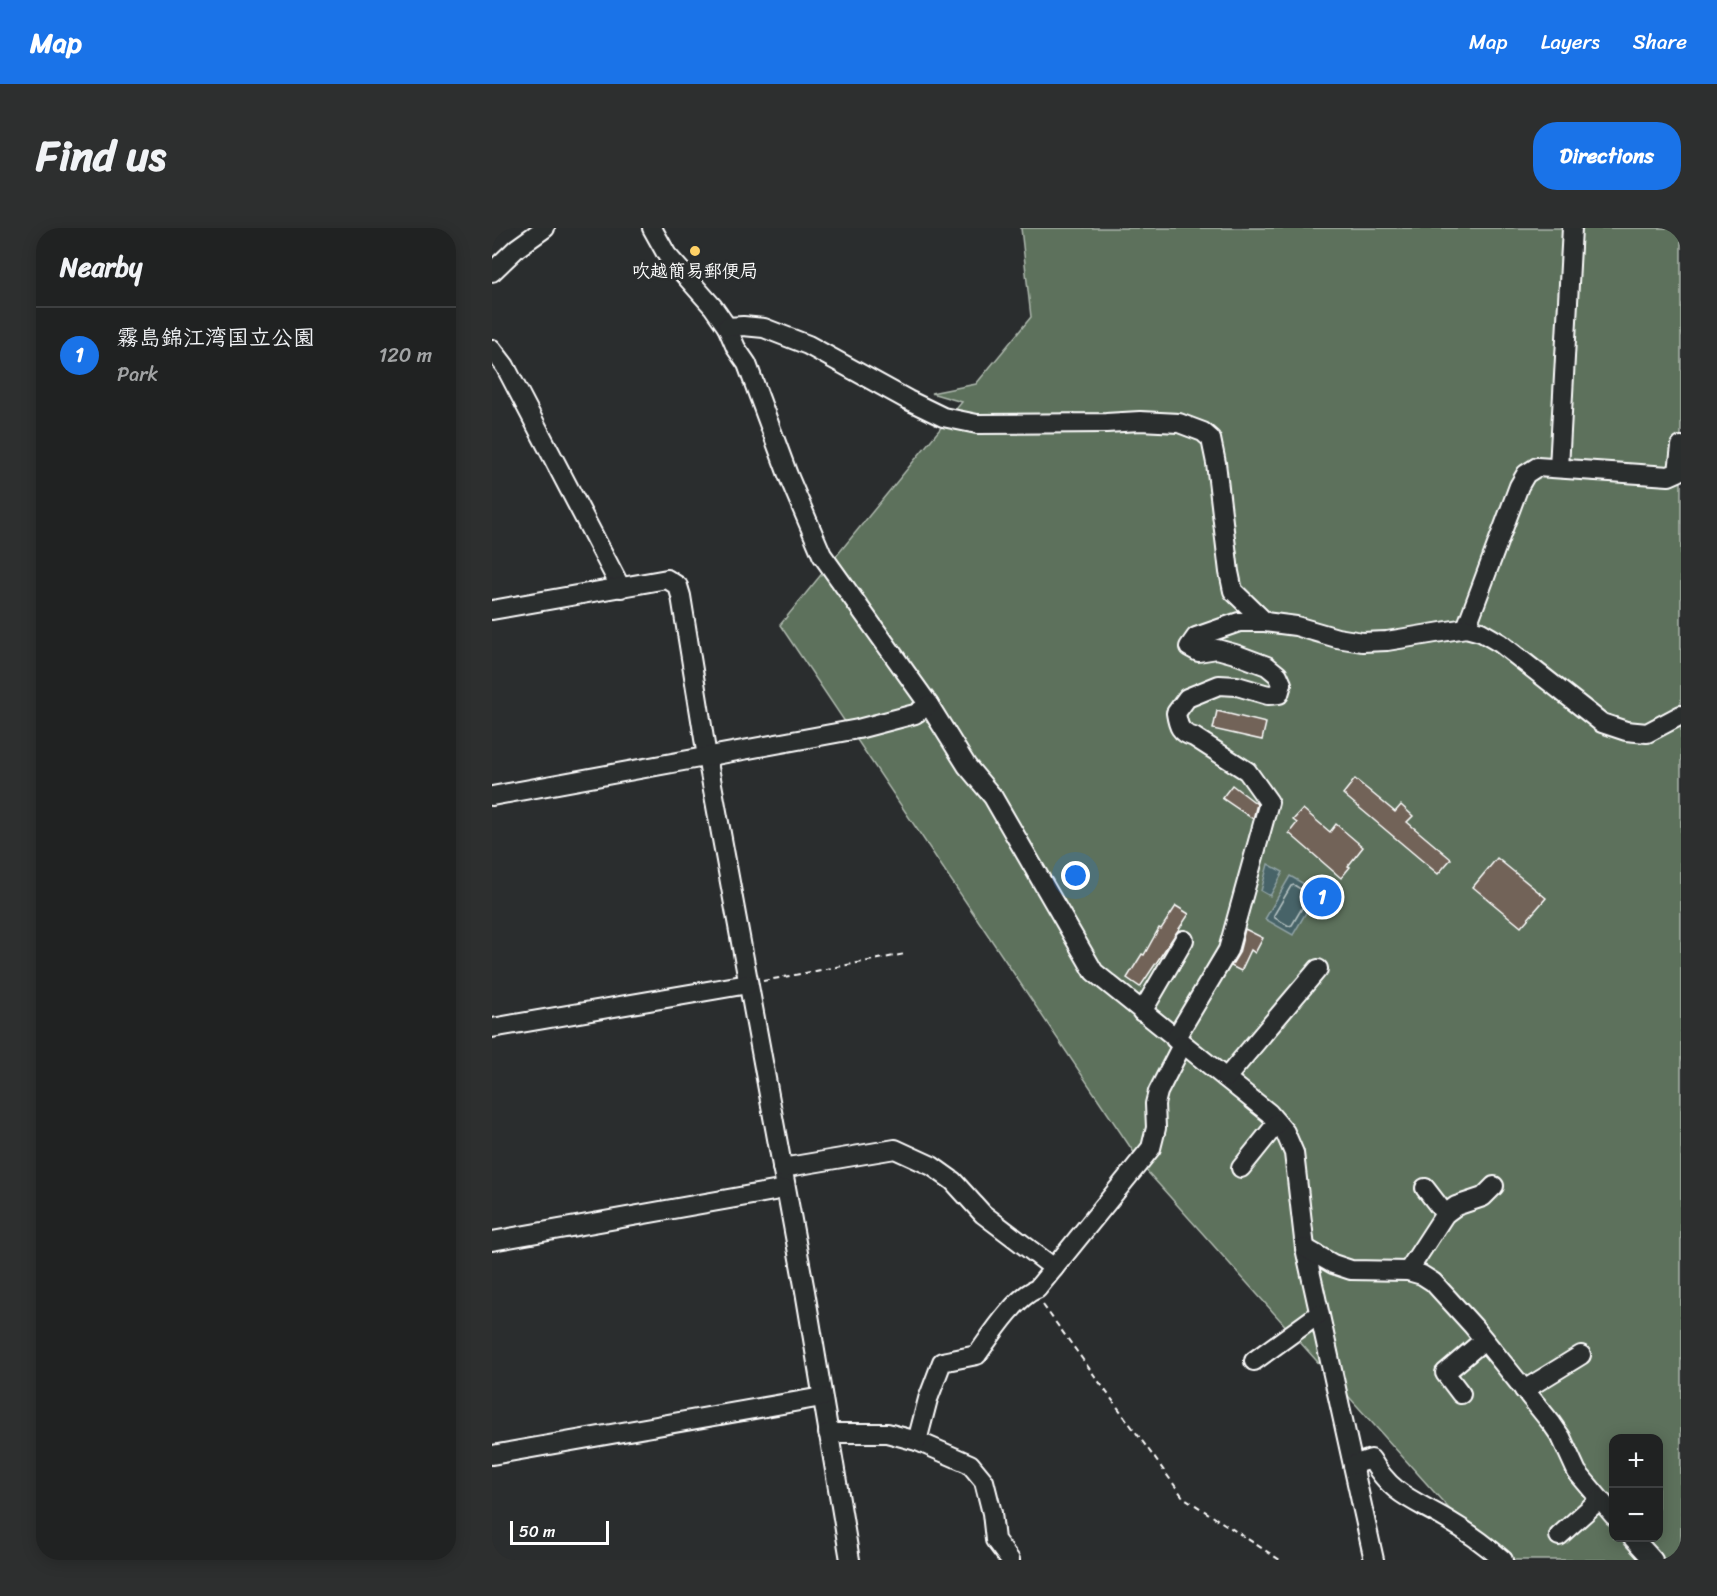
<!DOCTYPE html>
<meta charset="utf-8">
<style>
body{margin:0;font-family:Sriracha,"Klee One",sans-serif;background:#2d2f2f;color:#f1f3f6}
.controls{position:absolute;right:18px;bottom:18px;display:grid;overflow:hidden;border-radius:12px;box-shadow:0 3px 15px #0003}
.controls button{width:54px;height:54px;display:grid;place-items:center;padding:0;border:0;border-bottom:2px solid #3d3f40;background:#202222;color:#f1f3f6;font:30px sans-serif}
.scale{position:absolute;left:18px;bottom:15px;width:99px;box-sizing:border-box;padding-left:6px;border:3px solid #fff;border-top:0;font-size:16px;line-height:21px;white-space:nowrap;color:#fff;-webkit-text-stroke:4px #2a2d2e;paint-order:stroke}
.you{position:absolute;left:584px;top:648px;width:21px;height:21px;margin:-15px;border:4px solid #fff;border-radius:50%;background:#1a73e8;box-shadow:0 0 0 9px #1a73e833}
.badge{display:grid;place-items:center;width:39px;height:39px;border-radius:50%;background:#1a73e8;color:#fff;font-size:20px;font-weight:700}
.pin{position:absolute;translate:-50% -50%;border:3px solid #fff;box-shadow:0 2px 6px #0006}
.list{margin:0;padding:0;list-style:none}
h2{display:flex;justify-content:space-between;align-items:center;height:78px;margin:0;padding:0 24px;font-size:26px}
h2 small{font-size:20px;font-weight:400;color:#a2a4a5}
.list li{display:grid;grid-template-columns:39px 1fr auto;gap:18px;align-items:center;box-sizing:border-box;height:96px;padding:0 24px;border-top:2px solid #3d3f40}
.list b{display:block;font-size:22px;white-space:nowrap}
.list p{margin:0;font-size:20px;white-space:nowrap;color:#a2a4a5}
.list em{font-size:20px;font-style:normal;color:#a2a4a5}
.map{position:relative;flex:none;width:1189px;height:1332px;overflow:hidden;border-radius:24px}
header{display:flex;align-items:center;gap:36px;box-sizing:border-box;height:84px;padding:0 30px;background:#1a73e8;color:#fff}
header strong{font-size:28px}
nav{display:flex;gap:33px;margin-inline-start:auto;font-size:21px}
.intro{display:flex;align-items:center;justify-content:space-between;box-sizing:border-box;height:144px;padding:0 36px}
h1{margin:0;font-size:42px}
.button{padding:15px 27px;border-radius:24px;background:#1a73e8;color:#fff;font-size:21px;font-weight:700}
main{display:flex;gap:36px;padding:0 36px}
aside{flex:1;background:#202222;border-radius:24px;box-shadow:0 3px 15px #0003}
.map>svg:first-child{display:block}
.green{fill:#5d715c;stroke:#aeb8ae;stroke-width:1.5;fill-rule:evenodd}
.water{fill:#466467;stroke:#90a2a4;stroke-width:1.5}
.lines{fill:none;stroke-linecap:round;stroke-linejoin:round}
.shore{stroke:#b5c1c2;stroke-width:1.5}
.building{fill:#726458;stroke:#fff;stroke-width:1.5}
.minor-casing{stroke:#fff;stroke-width:22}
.path{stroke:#fff;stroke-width:2;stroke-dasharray:6 4.5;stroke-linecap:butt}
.minor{stroke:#2a2d2e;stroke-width:18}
.poi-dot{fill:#ffd166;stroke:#2a2d2e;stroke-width:2}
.labels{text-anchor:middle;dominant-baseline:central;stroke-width:6;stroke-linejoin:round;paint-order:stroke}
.poi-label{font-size:18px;font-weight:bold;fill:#fff;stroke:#2a2d2e}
</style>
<header>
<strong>Map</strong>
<nav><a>Map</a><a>Layers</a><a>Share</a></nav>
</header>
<div class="intro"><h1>Find us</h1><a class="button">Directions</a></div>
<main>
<aside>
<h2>Nearby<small></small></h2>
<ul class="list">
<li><span class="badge">1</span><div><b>霧島錦江湾国立公園</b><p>Park</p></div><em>120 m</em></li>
</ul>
</aside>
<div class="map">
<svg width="1189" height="1332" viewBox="0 0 1189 1332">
<rect width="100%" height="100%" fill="#2a2d2e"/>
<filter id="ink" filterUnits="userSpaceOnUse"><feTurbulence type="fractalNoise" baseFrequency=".0167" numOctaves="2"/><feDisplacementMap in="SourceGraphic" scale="12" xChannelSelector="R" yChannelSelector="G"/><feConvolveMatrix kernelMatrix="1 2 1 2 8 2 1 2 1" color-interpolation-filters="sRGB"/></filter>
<g filter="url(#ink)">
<path class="green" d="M529,0H1189V1332H1003L653,941L288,397L470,174L439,165L484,156L539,89ZM1122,1210H1166V1310H1122Z"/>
<g class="water">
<polygon points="776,636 791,644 778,668 769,663"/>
<polygon points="798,648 826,664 801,707 773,691"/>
</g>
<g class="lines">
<polygon class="shore" points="802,657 815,665 817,668 800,697 797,698 783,690 782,687 799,658"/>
</g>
<g class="building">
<polygon points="725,483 774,495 770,512 721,501"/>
<polygon points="863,551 903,584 909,577 921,588 915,594 959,631 946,646 851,566"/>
<polygon points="740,557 765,576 761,591 730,570"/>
<polygon points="811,581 838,604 844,596 871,619 856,638 858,639 849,650 797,605 805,595 801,592"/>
<polygon points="1005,630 1054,670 1029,699 981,659"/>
<polygon points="684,678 697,686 648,759 635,750 650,726 652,727 667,700 669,701"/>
<polygon points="753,701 771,710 763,725 759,722 749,743 739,738 747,725"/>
</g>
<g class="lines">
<g class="minor-casing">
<g id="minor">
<polyline points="160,0 175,27 221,79 235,99 244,120 255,136 296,247 330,327 437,477 475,538 501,569 602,744 777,885 793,904 802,925 813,1020 882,1332"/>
<polyline points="0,44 25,20 53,0"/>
<polyline points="235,99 251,98 272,100 316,117 416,172 451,189 485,196 614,195 648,193 687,195 711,204 719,211 724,235 737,344 741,363 773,394"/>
<polyline points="0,121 13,138 129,360"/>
<polyline points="1067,240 1080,0"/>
<polyline points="0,382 175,351 186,358 189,368 215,529 313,1063 358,1332"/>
<polyline points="974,400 1027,258 1034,246 1045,239 1177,248 1186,244 1189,218"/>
<polyline points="0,568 366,501 423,486 437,477"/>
<polyline points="650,784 692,712"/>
<polyline points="0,800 256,756"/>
<path d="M683,811L736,722L777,574L755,543L702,509C688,505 686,498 684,485L695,470L727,457L745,458L776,467L787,466L790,456L786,447L775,438L743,426L725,421L706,424L697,419L704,409L747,394H773L804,398L845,410L870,414L895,413L974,400L989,404L1008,415L1110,495L1134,503L1155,505L1189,487"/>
<polyline points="734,850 826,741"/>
<polyline points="290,940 403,921 440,938 461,953 491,986 562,1040"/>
<polyline points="749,940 785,895"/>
<polyline points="933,960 953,986"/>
<polyline points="0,1013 293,961"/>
<polyline points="813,1020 841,1036 859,1042 916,1043 930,1047 941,1054 981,1098 1060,1196 1069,1209 1085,1244 1122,1288"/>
<polyline points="916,1043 953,986 964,978 991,969 1002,958"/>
<polyline points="762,1133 827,1086"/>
<polyline points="1032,1162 1089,1127"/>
<polyline points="969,1166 953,1145 992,1112"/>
<polyline points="336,1205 395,1205 425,1213 478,1236 492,1253 500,1285 503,1312 518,1332"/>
<path d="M425,1213L436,1171L450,1134L485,1127C498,1109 524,1068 545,1061L659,920L664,900L663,876L666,864L690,817"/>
<polyline points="0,1227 330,1169"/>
<path d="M861,1237L879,1231C900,1267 920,1271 954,1291C973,1302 994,1317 1011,1332"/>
<polyline points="1067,1308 1107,1272"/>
<polyline points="1141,1310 1161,1332"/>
</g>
</g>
<g class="path">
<polyline points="271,753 413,726"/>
<polyline points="551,1077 691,1269 788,1332"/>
</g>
<use href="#minor" class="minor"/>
</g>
</g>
<circle class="poi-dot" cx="203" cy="23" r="6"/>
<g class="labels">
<g class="poi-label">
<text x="203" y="43">吹越簡易郵便局</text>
</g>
</g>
</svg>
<div class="controls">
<button>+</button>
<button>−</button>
</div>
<div class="scale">50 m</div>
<div class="you"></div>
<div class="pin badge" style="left:830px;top:669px">1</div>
</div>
</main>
